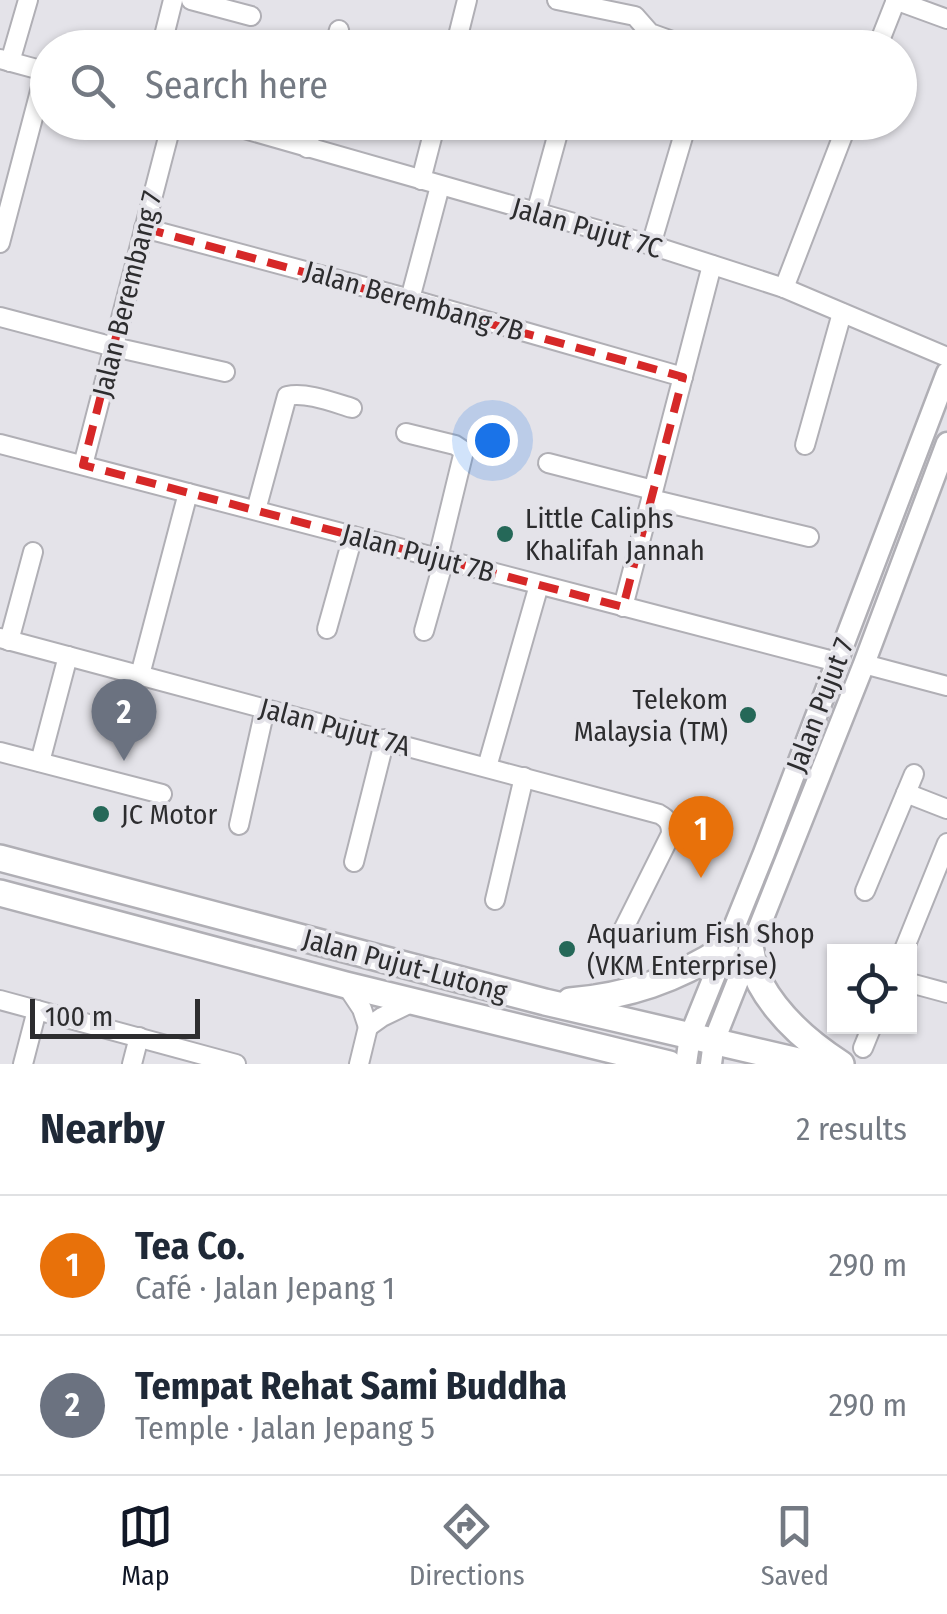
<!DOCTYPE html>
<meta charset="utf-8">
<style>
body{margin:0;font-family:"Fira Sans Condensed",sans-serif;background:#f6f6f7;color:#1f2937}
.controls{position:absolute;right:30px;bottom:30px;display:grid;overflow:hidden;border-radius:0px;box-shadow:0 2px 8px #0004}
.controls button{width:90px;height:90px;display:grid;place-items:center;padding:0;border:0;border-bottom:2px solid #e0e1e3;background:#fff;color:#1f2937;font:50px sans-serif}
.scale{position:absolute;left:30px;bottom:25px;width:170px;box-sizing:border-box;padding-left:10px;border:5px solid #2d2d2f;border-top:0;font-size:28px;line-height:35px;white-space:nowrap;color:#2d2d2f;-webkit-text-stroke:8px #e4e3e9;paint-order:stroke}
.you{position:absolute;left:492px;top:440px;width:35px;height:35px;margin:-25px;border:8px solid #fff;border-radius:50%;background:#1a73e8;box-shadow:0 0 0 15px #1a73e833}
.badge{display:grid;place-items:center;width:65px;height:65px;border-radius:50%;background:#111827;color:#fff;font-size:32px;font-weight:700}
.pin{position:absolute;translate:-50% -82px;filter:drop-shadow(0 2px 5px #0008)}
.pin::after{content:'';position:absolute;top:52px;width:35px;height:30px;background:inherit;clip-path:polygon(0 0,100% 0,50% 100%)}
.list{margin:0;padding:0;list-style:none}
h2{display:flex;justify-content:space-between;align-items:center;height:130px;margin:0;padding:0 40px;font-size:42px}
h2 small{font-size:32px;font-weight:400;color:#747a83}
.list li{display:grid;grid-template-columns:65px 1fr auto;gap:30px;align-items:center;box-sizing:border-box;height:140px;padding:0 40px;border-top:2px solid #e0e1e3}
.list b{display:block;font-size:38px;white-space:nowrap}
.list p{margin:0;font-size:32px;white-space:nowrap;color:#747a83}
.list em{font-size:32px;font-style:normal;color:#747a83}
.icon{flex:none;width:55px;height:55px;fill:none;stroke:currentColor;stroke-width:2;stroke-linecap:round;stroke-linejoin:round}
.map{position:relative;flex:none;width:947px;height:1064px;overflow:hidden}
.search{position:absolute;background:#fff;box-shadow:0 2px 8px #0004;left:30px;right:30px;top:30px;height:110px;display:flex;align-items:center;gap:25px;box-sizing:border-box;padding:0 35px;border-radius:55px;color:#747a83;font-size:38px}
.sheet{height:410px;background:#fff}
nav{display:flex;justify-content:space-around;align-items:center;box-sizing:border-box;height:140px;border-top:2px solid #e0e1e3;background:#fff;font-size:28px;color:#747a83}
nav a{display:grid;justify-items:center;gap:5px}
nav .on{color:#111827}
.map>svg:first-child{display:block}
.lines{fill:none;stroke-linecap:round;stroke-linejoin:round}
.minor-casing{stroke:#b0afb5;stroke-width:22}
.major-casing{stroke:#b0afb5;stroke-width:25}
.highway-casing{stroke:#b0afb5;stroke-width:30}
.minor{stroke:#fff;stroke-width:18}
.major{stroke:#fff;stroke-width:20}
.highway{stroke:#fff;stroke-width:25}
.marked{fill:none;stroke:#d62828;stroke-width:8;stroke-dasharray:20 12;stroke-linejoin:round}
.poi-dot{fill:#256858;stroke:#e4e3e9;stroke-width:4}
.labels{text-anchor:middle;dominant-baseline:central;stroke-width:8;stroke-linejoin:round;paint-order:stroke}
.street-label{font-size:28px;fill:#2d2d2f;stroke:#e4e3e9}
.poi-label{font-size:28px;fill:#2d2d2f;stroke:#e4e3e9;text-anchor:start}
</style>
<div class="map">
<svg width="947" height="1064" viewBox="0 0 947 1064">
<rect width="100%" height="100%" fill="#e4e3e9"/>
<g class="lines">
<g class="minor-casing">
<g id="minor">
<polyline points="191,0 251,16"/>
<polyline points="557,0 635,16 650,33 692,48"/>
<polyline points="895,0 947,19"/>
<polyline points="161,48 173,0"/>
<polyline points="334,48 339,30"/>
<polyline points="455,48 467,0"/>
<polyline points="877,48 896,0"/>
<polyline points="0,59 48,72"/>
<polyline points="10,62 28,0"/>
<polyline points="220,122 651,245 784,288 947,357"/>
<polyline points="307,148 314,122"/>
<polyline points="421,180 436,122"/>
<polyline points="536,213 561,122"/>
<polyline points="144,228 410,299 683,377"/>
<polyline points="0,243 45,72"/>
<polyline points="651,245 685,130"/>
<polyline points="784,288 848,122"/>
<polyline points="410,299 440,186"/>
<polyline points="0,317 114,347 225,372"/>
<polyline points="406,433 455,445 464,451 438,558"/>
<polyline points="0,444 837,662"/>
<polyline points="805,445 842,313"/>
<polyline points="548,463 653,490"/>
<polyline points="83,465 172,122"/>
<polyline points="651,499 809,537"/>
<path d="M256,510L287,396C307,392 332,402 352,408"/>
<polyline points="623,607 712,265"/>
<polyline points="327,629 353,536"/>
<polyline points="424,631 444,560"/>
<path d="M0,638L659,814C668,819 671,823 671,834L623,930"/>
<polyline points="9,641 33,552"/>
<polyline points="864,664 947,686"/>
<polyline points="140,675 188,493"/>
<polyline points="0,752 162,794"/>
<polyline points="40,762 68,656"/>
<polyline points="487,767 539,585"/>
<polyline points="906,793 947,809"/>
<polyline points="239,825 265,709"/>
<polyline points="354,862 385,739"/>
<polyline points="865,891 914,774"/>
<polyline points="495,900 524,777"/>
<polyline points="903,952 947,843"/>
<polyline points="910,983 947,993"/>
<polyline points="346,985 362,1009 368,1027"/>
<polyline points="0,1000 236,1064"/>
<polyline points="368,1027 382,1017 413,1002"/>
<polyline points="863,1048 872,1026"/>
<polyline points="23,1064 37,1010"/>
<polyline points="132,1064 139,1037"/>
<polyline points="359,1064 368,1027"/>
</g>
</g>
<g class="major-casing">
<g id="major">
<polyline points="686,1064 690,1036 764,853 947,373"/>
<polyline points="711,1064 714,1041 864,664 947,443"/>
</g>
</g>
<g class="highway-casing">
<g id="highway">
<polyline points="0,858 545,1002 811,1064"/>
<polyline points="0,893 346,985 669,1064"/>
<path d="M751,951C753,962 755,973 760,983C778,1016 810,1044 841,1064"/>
<path d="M570,1001C628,996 676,980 725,948"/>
</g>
</g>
<use href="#minor" class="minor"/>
<use href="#major" class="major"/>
<use href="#highway" class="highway"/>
</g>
<path class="marked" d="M144,228L683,377L623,607L83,465Z"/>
<g class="poi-dot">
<circle cx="505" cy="534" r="10"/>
<circle cx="748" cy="715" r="10"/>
<circle cx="101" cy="814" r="10"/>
<circle cx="567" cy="949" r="10"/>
</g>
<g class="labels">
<g class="street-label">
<text transform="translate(587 228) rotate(16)">Jalan Pujut 7C</text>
<text transform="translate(127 294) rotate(-76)">Jalan Berembang 7</text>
<text transform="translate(414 301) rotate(16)">Jalan Berembang 7B</text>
<text transform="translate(418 553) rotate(15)">Jalan Pujut 7B</text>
<text transform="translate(820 705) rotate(-69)">Jalan Pujut 7</text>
<text transform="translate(335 727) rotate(15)">Jalan Pujut 7A</text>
<text transform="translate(405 965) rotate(15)">Jalan Pujut-Lutong</text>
</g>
<g class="poi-label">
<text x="525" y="518">Little Caliphs<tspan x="525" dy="32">Khalifah Jannah</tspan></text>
<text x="728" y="699" text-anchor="end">Telekom<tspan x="728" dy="32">Malaysia (TM)</tspan></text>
<text x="121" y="814">JC Motor</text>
<text x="587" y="933">Aquarium Fish Shop<tspan x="587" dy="32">(VKM Enterprise)</tspan></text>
</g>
</g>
</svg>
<div class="controls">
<button><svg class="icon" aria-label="locate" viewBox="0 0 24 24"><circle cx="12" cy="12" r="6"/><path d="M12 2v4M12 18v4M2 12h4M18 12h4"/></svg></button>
</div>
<div class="scale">100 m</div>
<div class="you"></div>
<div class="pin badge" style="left:701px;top:878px;background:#e8710a">1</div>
<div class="pin badge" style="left:124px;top:761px;background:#6b7280">2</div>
<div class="search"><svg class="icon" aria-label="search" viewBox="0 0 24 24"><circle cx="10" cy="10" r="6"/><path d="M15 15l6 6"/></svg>Search here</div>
</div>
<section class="sheet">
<h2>Nearby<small>2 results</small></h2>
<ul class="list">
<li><span class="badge" style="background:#e8710a">1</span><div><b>Tea Co.</b><p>Café · Jalan Jepang 1</p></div><em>290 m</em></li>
<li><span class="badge" style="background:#6b7280">2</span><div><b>Tempat Rehat Sami Buddha</b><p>Temple · Jalan Jepang 5</p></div><em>290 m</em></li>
</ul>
</section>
<nav>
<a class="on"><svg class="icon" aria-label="map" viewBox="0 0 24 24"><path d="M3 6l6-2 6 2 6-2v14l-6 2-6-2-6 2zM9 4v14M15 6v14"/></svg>Map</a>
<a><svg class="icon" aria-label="directions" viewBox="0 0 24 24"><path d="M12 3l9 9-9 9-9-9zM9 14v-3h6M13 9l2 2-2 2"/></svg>Directions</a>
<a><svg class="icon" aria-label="saved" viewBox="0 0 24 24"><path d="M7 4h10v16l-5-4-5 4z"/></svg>Saved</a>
</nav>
